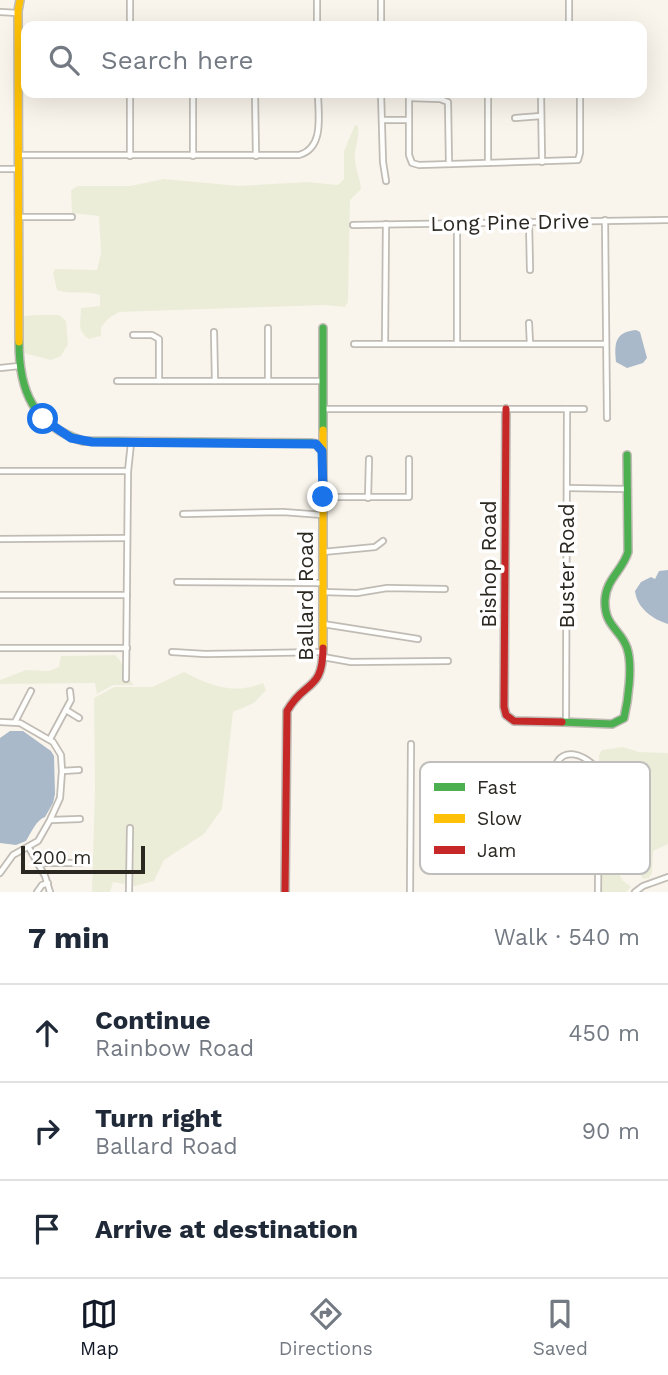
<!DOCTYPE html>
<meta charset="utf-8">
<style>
body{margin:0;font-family:"Work Sans",sans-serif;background:#f2f2f3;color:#1f2937}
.scale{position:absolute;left:21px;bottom:18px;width:124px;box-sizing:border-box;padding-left:7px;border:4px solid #2b2822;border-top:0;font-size:19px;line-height:24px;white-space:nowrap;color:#2b2822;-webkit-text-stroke:5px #fff;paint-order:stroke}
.stop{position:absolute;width:21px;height:21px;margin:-16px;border:5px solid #1a73e8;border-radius:50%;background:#fff}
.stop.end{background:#1a73e8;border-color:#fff;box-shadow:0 2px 7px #0008}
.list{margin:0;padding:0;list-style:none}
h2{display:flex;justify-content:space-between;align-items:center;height:91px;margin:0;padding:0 28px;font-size:30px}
h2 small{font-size:23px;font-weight:400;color:#747a83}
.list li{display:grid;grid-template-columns:46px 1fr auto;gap:21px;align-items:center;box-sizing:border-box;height:98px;padding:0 28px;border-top:2px solid #e0e1e3}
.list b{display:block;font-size:26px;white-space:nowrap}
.list p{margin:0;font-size:23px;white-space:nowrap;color:#747a83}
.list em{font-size:23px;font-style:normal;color:#747a83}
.icon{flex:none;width:38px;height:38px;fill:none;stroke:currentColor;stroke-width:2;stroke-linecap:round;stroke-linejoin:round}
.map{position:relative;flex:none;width:668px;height:892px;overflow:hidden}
.search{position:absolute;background:#fff;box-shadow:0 7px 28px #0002;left:21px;right:21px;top:21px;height:77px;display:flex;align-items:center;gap:18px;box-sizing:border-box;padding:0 24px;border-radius:14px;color:#747a83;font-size:26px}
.sheet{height:385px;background:#fff}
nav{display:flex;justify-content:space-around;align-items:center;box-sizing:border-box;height:98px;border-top:2px solid #e0e1e3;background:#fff;font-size:19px;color:#747a83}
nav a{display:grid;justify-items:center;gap:4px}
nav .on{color:#111827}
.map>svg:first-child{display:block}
.green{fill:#ecedd9}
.water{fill:#aab9c9}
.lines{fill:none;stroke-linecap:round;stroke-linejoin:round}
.street-casing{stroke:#c0bcb5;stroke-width:8}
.fast-casing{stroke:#c0bcb5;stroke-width:10}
.slow-casing{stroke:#c0bcb5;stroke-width:10}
.jam-casing{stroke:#c0bcb5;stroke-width:10}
.street{stroke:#fefefc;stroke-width:4.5}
.fast{stroke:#4caf50;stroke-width:7}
.slow{stroke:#ffc107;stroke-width:7}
.jam{stroke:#c62828;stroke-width:7}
.route{stroke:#1a73e8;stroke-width:9}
.labels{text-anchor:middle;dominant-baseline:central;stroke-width:7;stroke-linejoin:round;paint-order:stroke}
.street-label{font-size:21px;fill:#2b2822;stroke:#fff}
.key{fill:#fff;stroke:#bfbebd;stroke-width:2}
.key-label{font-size:19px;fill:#2b2822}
</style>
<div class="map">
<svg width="668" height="892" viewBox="0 0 668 892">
<rect width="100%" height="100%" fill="#f9f5ec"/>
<g class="green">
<path d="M355,125L358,126C360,138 354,149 355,160C356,170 360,178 361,189L350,200L348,302L345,307L325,305L119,312L109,318L101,327V336L89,339C76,330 81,322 81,308L100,306V295C84,290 69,295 57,290L53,273L55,269L97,270L101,253L99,216L72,213L71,190L78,186H130L164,179L239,186L307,182L338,185L344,179V151Z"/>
<polygon points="35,315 59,315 66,321 68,344 61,356 51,360 23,353 24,316"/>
<path d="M115,655C124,663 124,670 124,681L128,682V678L134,685H113L97,694L95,683L0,684V680L26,670L49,671L59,667L61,656Z"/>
<path d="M184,672C211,686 234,695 263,683L266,690L254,703L233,712L222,809L204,834L164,860L154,881L135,886L113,882L110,892H92L95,788L94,698L114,687H152Z"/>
<polygon points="623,747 639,752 668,753 668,844 653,851 652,873 649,878 643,879 635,865 626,863 619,873 622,880 631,887 626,892 600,892 599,755 602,750"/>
</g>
<g class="water">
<path d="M636,330L640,332L647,358L643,363L627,368L616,362C614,343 615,332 636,330Z"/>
<path d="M668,570V624C652,619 637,608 635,591L641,582L651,577L655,579L659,571Z"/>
<path d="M10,731H23L51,751L54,756L55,794L53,803L45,817C36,820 31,833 26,841L16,845L0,843V738Z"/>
</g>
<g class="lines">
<g class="street-casing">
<g id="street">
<polyline points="130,0 130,26"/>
<polyline points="317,0 317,26"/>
<polyline points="381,0 381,26"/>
<polyline points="0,12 18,13"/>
<polyline points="569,26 569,0"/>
<polyline points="130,93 130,156"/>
<polyline points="193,93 193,156"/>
<polyline points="255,93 256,156"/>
<polyline points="381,93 383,162 386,181"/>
<polyline points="409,93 409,155 412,163 419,165 578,160 580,153 580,93"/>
<polyline points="541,93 542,162"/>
<polyline points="409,98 440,99 448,102 449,164"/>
<polyline points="515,118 541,116"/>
<polyline points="382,120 409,120"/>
<path d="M19,155H299C325,148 318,114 318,93"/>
<polyline points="488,163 488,93"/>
<polyline points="0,169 18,169"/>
<polyline points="19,217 72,217"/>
<polyline points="605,220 607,418"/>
<polyline points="529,221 530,270"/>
<polyline points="353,225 668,220"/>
<polyline points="529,323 530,344"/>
<polyline points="268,328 268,381"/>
<polyline points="214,332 215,381"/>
<polyline points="133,335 152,335 159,339 159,381"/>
<polyline points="354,344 606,344"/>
<polyline points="385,344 386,224"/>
<polyline points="457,344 457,222"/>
<polyline points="0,368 19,366"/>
<polyline points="117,381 323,381"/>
<polyline points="323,409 584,409"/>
<polyline points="0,471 128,471"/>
<polyline points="567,488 628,489"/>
<polyline points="323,497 409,497 409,459"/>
<polyline points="368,498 369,459"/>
<polyline points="183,514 283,512 323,515"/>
<polyline points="0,539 127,538"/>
<polyline points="323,552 375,547 383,541"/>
<polyline points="177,582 323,583"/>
<polyline points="323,592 357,593 387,588 445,589"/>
<polyline points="0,595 127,595"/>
<polyline points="323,624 418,639"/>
<polyline points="0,648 127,648"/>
<polyline points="172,652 205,654 323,652"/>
<polyline points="323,657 351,662 448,661"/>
<polyline points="126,679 128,471 131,443"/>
<polyline points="66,710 79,718"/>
<polyline points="0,722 20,723 53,742 61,755 62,771 60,798 50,820 38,841 13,855 0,873"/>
<polyline points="15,722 31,691"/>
<polyline points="566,723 567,409"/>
<polyline points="50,739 71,700 70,691"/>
<polyline points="62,771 79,770"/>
<polyline points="51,820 80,819"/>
<polyline points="29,848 45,876 50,892"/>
<polyline points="39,865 44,863 81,863"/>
<polyline points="37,892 42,885 48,883"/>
<polyline points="129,892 130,828"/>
<polyline points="410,892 411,744"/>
<path d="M598,892L599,788L597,768C562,734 540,769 565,805L599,812"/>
<polyline points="635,892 643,886 668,877"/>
</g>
</g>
<g class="fast-casing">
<g id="fast">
<polyline points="323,328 323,430"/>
<path d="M19,342C19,391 33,425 83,441L311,443L316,444L322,451"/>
<path d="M562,722L612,724L624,718C628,701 633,665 627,648C621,629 604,627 605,600C606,579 623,570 628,552L627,455"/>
</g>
</g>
<g class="slow-casing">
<g id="slow">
<polyline points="19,342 18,11 20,0"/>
<polyline points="323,430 323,648"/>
</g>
</g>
<g class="jam-casing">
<g id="jam">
<polyline points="506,409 504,707 506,715 514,721 562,722"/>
<path d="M285,892L287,711C304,680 323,692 323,648"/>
</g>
</g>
<use href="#street" class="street"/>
<use href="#fast" class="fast"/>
<use href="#slow" class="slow"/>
<use href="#jam" class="jam"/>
</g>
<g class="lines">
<polyline class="route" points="43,419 71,438 92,442 316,444 322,451 323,497"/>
</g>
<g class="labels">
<g class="street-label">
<text transform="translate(510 222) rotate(-1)">Long Pine Drive</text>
<text transform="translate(488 564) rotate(-90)">Bishop Road</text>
<text transform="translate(566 566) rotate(-90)">Buster Road</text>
<text transform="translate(305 596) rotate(-90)">Ballard Road</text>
</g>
</g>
<rect x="420" y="762" width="230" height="112" rx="10" class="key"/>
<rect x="434" y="783" width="31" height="8" fill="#4caf50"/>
<rect x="434" y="814" width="31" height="9" fill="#ffc107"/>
<rect x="434" y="846" width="31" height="8" fill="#c62828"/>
<g class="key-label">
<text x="477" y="794">Fast</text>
<text x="477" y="825">Slow</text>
<text x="477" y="857">Jam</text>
</g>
</svg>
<div class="scale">200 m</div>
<div class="stop" style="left:43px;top:419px"></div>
<div class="stop end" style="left:323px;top:497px"></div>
<div class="search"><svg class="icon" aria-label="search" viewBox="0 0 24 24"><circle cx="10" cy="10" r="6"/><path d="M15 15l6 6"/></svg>Search here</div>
</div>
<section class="sheet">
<h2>7 min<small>Walk · 540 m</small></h2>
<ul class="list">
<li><svg class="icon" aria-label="ahead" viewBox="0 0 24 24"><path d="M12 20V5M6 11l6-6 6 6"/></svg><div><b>Continue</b><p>Rainbow Road</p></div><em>450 m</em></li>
<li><svg class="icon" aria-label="right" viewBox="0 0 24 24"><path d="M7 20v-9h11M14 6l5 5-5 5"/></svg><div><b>Turn right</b><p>Ballard Road</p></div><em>90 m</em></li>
<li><svg class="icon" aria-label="arrive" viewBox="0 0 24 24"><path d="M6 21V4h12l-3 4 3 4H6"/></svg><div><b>Arrive at destination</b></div></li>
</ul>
</section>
<nav>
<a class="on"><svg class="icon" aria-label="map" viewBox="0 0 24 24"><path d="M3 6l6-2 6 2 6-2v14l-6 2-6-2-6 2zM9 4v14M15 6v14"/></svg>Map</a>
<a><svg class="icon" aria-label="directions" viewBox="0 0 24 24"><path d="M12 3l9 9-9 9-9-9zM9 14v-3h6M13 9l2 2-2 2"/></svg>Directions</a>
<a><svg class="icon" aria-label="saved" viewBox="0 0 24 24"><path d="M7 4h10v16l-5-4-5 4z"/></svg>Saved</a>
</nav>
